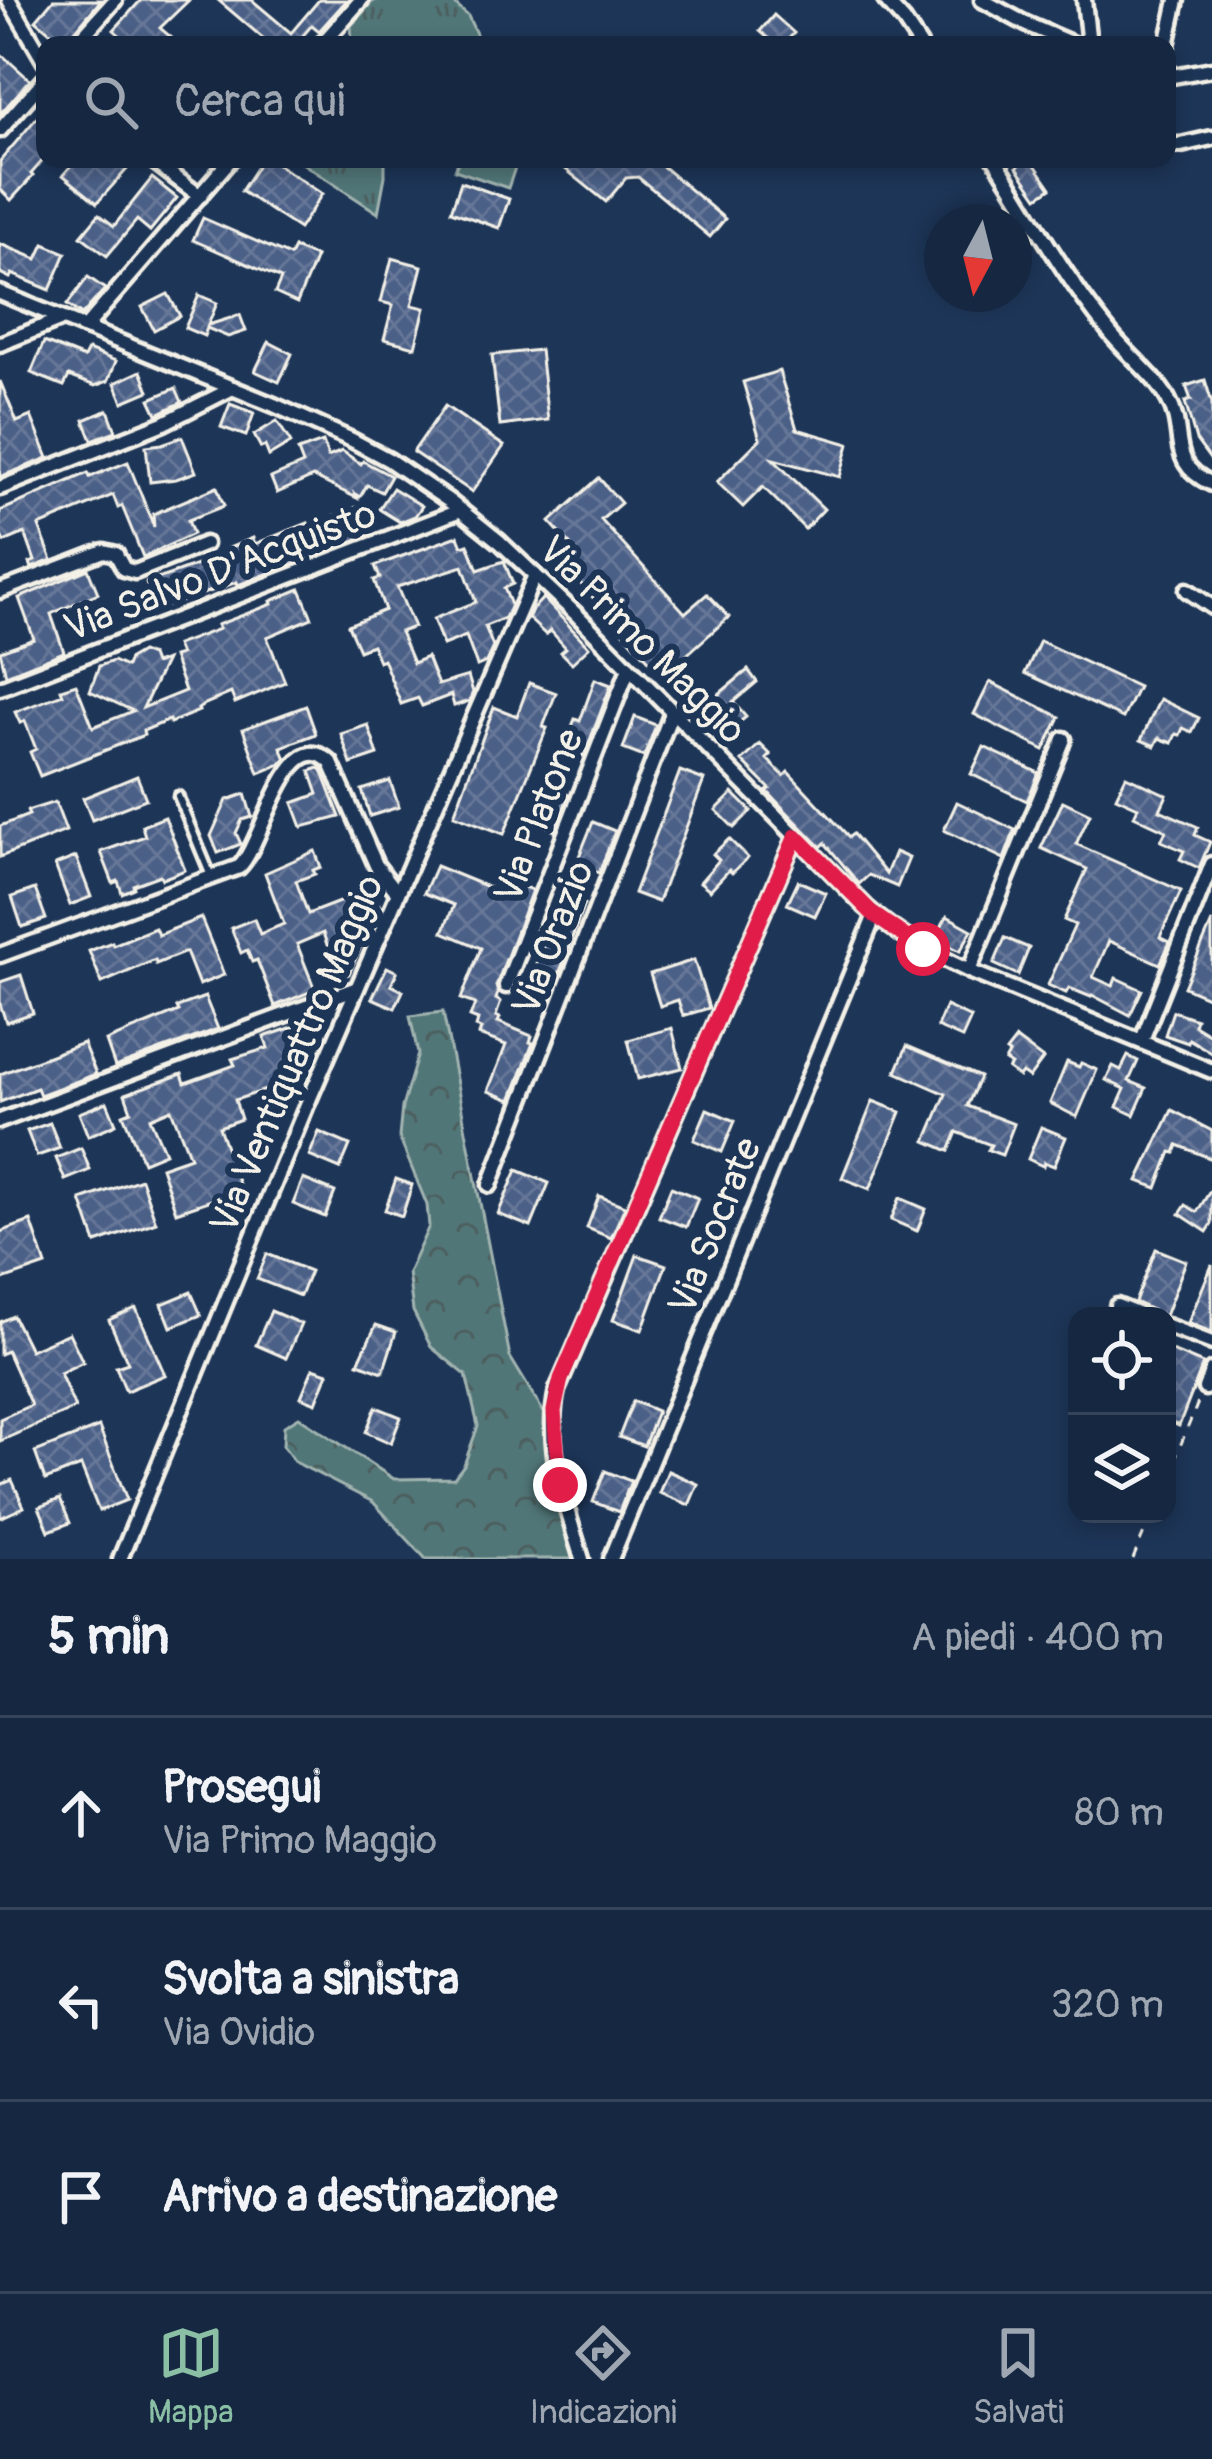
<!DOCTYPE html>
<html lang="it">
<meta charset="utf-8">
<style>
body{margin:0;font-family:Pangolin,sans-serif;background:#23344c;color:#f1f3f6}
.controls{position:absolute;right:36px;bottom:36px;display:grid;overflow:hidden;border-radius:24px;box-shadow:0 6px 18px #0003}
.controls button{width:108px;height:108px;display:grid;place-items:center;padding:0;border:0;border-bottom:3px solid #35445a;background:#162841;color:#f1f3f6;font:60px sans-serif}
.compass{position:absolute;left:924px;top:204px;width:108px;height:108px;border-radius:50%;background:#162841;box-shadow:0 6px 18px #0003;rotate:187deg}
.stop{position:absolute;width:36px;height:36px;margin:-27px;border:9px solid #e11d48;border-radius:50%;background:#fff}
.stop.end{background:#e11d48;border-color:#fff;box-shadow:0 3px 12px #0008}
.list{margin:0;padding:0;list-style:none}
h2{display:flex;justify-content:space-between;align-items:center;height:156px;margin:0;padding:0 48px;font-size:51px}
h2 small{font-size:39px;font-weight:400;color:#9ea6b1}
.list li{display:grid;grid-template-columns:78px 1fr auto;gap:36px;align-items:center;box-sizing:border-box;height:192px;padding:0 48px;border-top:3px solid #35445a}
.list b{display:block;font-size:45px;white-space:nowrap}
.list p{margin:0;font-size:39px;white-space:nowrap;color:#9ea6b1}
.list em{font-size:39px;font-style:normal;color:#9ea6b1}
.icon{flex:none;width:66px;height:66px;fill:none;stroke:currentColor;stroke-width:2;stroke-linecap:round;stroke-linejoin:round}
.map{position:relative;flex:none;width:1212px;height:1559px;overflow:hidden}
.search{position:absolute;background:#162841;box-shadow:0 6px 18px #0003;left:36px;right:36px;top:36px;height:132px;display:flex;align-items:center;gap:30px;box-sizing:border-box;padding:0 42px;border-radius:24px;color:#9ea6b1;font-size:45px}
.sheet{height:732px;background:#162841}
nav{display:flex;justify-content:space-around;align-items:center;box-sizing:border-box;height:168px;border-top:3px solid #35445a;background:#162841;font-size:33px;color:#9ea6b1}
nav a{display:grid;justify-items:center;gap:6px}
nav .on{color:#8abfa5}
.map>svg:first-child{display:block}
.forest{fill:url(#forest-crowns);stroke:#a2b4b0;stroke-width:3}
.park{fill:url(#park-tufts);stroke:#a2b4b0;stroke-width:3}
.pitch{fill:#517678;stroke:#a2b4b0;stroke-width:3}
.building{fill:url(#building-cross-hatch);stroke:#f4f1e8;stroke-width:3}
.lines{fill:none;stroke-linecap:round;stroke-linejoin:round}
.lane-casing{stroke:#f4f1e8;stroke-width:15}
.street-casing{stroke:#f4f1e8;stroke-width:21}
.path{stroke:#f4f1e8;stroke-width:3;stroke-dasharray:9 9;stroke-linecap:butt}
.lane{stroke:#1d3557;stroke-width:6}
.street{stroke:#1d3557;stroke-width:12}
.route{stroke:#e11d48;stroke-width:15}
.labels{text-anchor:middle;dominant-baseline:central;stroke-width:12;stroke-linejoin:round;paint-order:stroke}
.street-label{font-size:39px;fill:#f4f1e8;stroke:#1d3557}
</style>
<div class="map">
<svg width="1212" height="1559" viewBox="0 0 1212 1559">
<defs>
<pattern id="forest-crowns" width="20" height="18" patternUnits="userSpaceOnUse" patternTransform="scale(3)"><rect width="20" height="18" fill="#517678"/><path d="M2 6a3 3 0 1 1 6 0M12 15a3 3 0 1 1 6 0" fill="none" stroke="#4d5f5f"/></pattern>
<pattern id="park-tufts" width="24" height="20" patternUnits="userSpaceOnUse" patternTransform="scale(3)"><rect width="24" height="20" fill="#517678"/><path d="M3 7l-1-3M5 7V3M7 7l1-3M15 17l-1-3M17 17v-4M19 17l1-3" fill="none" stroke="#4d5f5f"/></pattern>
<pattern id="building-cross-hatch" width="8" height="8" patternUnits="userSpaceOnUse" patternTransform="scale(3)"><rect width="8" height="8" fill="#4c6087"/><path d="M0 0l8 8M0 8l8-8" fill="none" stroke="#667798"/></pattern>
</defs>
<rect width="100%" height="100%" fill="#1d3557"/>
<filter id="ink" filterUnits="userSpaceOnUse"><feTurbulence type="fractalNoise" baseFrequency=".00833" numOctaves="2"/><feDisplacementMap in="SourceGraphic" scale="24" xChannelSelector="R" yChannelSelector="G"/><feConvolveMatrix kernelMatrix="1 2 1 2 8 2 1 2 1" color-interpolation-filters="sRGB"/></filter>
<g filter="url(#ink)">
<polygon class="forest" points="443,1012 510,1357 546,1416 562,1512 576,1559 426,1559 373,1502 295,1462 283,1446 284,1426 299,1417 394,1479 454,1478 464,1465 478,1426 466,1375 431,1347 413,1311 408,1273 429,1226 427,1205 399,1137 402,1107 418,1054 410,1016"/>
<g class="park">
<polygon points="374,0 450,0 468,16 481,45 347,45 352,39 351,26"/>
<polygon points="296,159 385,159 385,176 378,213"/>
</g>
<polygon class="pitch" points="459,159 518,159 508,188 455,170"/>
<g class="building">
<polygon points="53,0 101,0 64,44 36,20"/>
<polygon points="141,0 189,0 160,28 180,45 116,45 123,38 114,30"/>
<polygon points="218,0 252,0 291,33 319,0 347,0 319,31 312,25 299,40 305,45 271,45"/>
<polygon points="774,15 794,33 783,45 776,45 760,31"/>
<polygon points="0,53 30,80 0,114"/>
<polygon points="45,108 45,158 31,174 33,176 11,200 0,189 0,161"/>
<polygon points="77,159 121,159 130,166 97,203 63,175"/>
<polygon points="262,159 269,159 322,194 299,229 241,191"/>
<polygon points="553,159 654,159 725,219 710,237 638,177 626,178 606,202"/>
<polygon points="1028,159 1031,159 1051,188 1038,197 1017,167"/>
<polygon points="152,178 177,198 150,231 137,220 107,256 81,236 99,214 114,226"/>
<polygon points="461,182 509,199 499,228 451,211"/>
<polygon points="203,218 290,256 294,248 316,257 297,303 275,293 281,279 193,240"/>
<polygon points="0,244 37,259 44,244 66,253 50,290 12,274 10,278 0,273"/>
<polygon points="392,258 422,266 412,305 425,308 415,347 384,339 393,305 381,302"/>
<polygon points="88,277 105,289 82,315 67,305"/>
<polygon points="168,294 180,316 154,330 142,307"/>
<polygon points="199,295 217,303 208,325 240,315 246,331 228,337 207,328 204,336 185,328"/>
<polygon points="44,342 84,358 88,350 116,361 108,381 95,386 69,376 64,386 31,373"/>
<polygon points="269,342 292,354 279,382 255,371"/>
<polygon points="540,350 548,420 500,426 492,355"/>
<polygon points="141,371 149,391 123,402 115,383"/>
<polygon points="779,371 797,429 849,444 840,477 773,459 824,509 805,529 763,487 743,507 717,482 760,439 743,382"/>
<polygon points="1205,380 1212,403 1212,462 1196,440 1185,402 1191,400 1186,386"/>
<polygon points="0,381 17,422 31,416 48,458 0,477"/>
<polygon points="176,388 182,402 157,414 150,399"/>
<polygon points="230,404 254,413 246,436 221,427"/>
<polygon points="445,406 504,446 472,492 413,452"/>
<polygon points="108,410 116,431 92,440 84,420"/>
<polygon points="277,421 291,443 269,456 265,446 261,448 254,435"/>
<polygon points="182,437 196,472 176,479 150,482 146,446 162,444"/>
<polygon points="323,442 328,457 342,451 361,464 363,461 391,476 382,492 367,485 360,497 355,494 357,498 313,477 277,493 271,478 303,464 298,451"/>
<polygon points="128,462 154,527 153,514 217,487 224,506 188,520 193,534 143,557 122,506 118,508 113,495 39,526 52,560 32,568 30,563 35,561 25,533 4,542 0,533 0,511 88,473 90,477"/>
<polygon points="599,478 621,503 601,520 685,613 707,594 729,617 663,676 563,564 576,551 550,522"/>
<polygon points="393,488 422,506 415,516 400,522 379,509"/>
<polygon points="360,506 371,534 238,585 237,582 156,610 146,583 226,555 224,550 253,538 255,544 308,523 316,543 340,534 333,516"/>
<polygon points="458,536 462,546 468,544 478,570 504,561 513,584 504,588 511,605 505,618 485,626 493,647 486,662 477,666 466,636 443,645 433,619 476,602 463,566 397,587 414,627 400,632 413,663 427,657 438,685 468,676 473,692 469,701 454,706 451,695 422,706 418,698 401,704 383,659 379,661 372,645 359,650 348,625 385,610 374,580 380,578 375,566"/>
<polygon points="88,569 98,593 51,614 64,652 6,675 0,651 34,639 19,598"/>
<polygon points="300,589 312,618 267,637 285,682 235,703 231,693 205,704 198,709 199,711 170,723 169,720 143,731 144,735 40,776 30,752 36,749 25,721 20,723 15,712 63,694 61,689 76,684 93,727 133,711 90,691 99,666 113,661 126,667 129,659 141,652 151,656 154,664 166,660 143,708 185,691 173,657 180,655 176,645 219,629 217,625 272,604 271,601"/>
<polygon points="543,598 589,647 572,663 561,652 566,648 550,630 546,635 528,618 532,610"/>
<polygon points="1040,641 1138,687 1123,718 1025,673"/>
<polygon points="748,670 757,682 733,702 746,717 718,740 696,713"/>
<polygon points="595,679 611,685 584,756 563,749 575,719 580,721"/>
<polygon points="990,682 1060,717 1044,750 974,714"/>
<polygon points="529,683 556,693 543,727 547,728 504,834 454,815 494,707 517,716"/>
<polygon points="1160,699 1199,718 1192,732 1183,728 1180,735 1176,734 1172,743 1159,738 1155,746 1141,740"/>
<polygon points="306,706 316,734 281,747 286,759 281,764 259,773 243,729"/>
<polygon points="635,717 656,725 644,757 623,749"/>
<polygon points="368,725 378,755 351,764 341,734"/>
<polygon points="760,744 771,755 767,759 784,776 788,772 849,837 853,834 886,874 895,852 909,858 897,887 869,875 859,884 825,843 821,847 780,805 767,791 770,789 742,761"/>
<polygon points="984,747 1039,773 1027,801 971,774"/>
<polygon points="319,768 322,770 340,817 302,827 293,803 318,794 310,771"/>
<polygon points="680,771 704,780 658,902 634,893"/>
<polygon points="137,776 146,799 92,820 83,798"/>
<polygon points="1126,776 1167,795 1160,810 1198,827 1195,835 1210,842 1199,868 1180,859 1184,851 1161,841 1166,831 1134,816 1138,807 1116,797"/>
<polygon points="390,781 399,807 370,816 362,790"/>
<polygon points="549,787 569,795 555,831 535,823"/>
<polygon points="733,793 751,811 734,828 716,810"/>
<polygon points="245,794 252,817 242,820 236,833 241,844 218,853 211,836 227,800"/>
<polygon points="1063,801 1090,814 1076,844 1181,891 1160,937 1170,942 1160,964 1109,941 1093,977 1113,986 1116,978 1142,990 1130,1015 1092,995 1091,997 1069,988 1066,993 1048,985 1075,925 1064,920 1087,869 1041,848"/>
<polygon points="55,802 66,831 0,857 0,826 29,815 27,811"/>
<polygon points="957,802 1015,830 1004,859 944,830"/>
<polygon points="165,817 185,870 162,879 160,875 133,885 134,888 122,893 118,881 113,883 101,852 145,836 142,826"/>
<polygon points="593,822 615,831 599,873 576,864"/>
<polygon points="729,839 748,858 732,873 729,870 710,890 700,882 719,860 713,854"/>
<polygon points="315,851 321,867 313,870 315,874 296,881 308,914 373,889 380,908 379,912 352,922 360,948 349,974 338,977 323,933 297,944 315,990 275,1006 257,960 252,962 247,950 241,953 231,928 254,919 260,934 284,924 265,873"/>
<polygon points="76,857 91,897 70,905 55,865"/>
<polygon points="436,866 502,893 507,880 532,890 496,986 498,993 496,999 501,1002 496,1016 500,1018 498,1022 532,1036 530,1042 533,1043 511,1100 488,1091 506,1045 479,1035 481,1029 476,1027 478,1020 470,1017 475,1004 461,999 481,948 443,932 454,905 424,893"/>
<polygon points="798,881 826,893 815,916 787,904"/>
<polygon points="35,889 46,919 22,927 12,897"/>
<polygon points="562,895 584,904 547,1008 525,996"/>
<polygon points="947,916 972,930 960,951 935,938"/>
<polygon points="201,918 224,975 199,985 186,952 156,964 155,960 102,983 89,951 112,942 113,945 155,928 158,935"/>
<polygon points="1212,922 1212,999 1184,987"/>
<polygon points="1005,938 1029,948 1018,975 994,964"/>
<polygon points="694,960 709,1008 683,1016 678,1000 660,1006 650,974"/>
<polygon points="387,967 397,972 391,985 403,991 395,1008 372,998"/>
<polygon points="21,975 33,1013 6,1022 0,1004 0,982"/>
<polygon points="205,997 218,1029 115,1067 106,1041 179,1011 177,1007"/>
<polygon points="946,1006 971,1018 962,1038 937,1027"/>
<polygon points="1173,1011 1196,1019 1194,1025 1212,1036 1212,1053 1189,1039 1188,1043 1165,1035"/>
<polygon points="302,1024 310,1047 296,1052 305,1081 295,1084 297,1090 281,1095 278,1086 235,1100 241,1119 219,1127 241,1190 176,1212 161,1167 190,1157 171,1109 150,1118 165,1153 143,1162 123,1114 131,1111 125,1094 182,1074 185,1083 235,1065 232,1059 268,1048 264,1037"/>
<polygon points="672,1028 682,1068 638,1079 628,1040"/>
<polygon points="1016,1039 1043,1059 1029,1078 1022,1073 1019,1077 1008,1069 1011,1065 1005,1061 1009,1054 1006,1052"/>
<polygon points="83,1043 96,1074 40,1095 37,1088 0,1102 0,1074"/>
<polygon points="907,1046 980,1077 967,1106 1014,1124 1002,1155 988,1150 991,1145 957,1132 949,1151 926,1141 946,1094 896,1072"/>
<polygon points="1128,1056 1138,1061 1129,1081 1146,1088 1134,1115 1117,1107 1125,1089 1106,1080 1113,1066 1121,1070"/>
<polygon points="1067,1062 1079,1067 1081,1063 1097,1070 1077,1117 1050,1103"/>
<polygon points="873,1101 901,1112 870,1189 842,1178"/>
<polygon points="107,1102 116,1124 88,1136 79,1113"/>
<polygon points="707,1109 735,1121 722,1152 694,1140"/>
<polygon points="1172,1110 1212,1131 1212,1159 1178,1145 1175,1153 1171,1152 1157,1188 1138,1181"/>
<polygon points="50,1123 60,1148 37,1156 27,1131"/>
<polygon points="1041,1127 1066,1137 1054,1166 1044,1162 1043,1166 1028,1159"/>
<polygon points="319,1132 350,1145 340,1169 309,1156"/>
<polygon points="81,1148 90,1170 65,1180 56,1158"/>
<polygon points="517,1170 549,1183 531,1227 498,1214"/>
<polygon points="141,1179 156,1222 96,1243 81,1200"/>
<polygon points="303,1179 335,1192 325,1217 293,1204"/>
<polygon points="396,1179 412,1185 402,1216 385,1210"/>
<polygon points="671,1187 698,1198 686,1227 659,1217"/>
<polygon points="1212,1188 1212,1224 1207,1232 1180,1214 1186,1205 1197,1212"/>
<polygon points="599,1196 625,1206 611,1238 587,1228"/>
<polygon points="900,1198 926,1209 917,1231 891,1220"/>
<polygon points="31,1221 46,1265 0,1281 0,1232"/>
<polygon points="1156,1249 1186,1261 1165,1316 1135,1302"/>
<polygon points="267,1254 310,1271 300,1296 257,1279"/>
<polygon points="637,1255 666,1265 642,1330 613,1320"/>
<polygon points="1212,1265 1212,1332 1188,1323"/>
<polygon points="191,1292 201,1315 171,1327 162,1304"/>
<polygon points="136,1308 165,1375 126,1391 116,1367 128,1363 109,1320"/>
<polygon points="271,1311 301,1324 286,1358 256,1345"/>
<polygon points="13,1316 30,1350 69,1333 83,1362 60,1373 75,1408 0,1441 0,1419 31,1405 7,1351 0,1354 0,1322"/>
<polygon points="376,1325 396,1332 383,1372 358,1363"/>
<polygon points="1167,1349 1203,1364 1179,1426 1167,1421"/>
<polygon points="313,1368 328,1373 316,1403 301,1397"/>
<polygon points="633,1401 657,1411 644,1446 619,1437"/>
<polygon points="376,1407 401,1417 391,1443 366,1432"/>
<polygon points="99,1427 127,1500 99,1511 81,1466 45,1480 35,1452"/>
<polygon points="605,1471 631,1481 619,1512 593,1502"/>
<polygon points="668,1471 698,1484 689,1505 659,1493"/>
<polygon points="12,1480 24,1507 0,1518 0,1485"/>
<polygon points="60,1499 70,1523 49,1531 39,1507"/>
</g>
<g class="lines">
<g class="lane-casing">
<polyline id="lane" points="178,796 211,876"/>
</g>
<g class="street-casing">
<g id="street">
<polyline points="9,0 45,62"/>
<polyline points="885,0 904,21 920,45"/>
<polyline points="982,0 1026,24 1075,45"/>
<polyline points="1084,0 1089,45"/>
<polyline points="75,45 115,0"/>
<polyline points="321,45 361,0"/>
<polyline points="1167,45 1177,0"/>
<polyline points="1167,77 1212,69"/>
<polyline points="0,130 45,79"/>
<polyline points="1167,145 1181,145 1212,138"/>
<polyline points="151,159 200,196"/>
<path d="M995,159C1031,216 1065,277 1107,329C1125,353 1153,373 1168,399C1188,434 1165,462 1212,484"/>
<path d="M0,293L274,405L352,440L389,460L449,501L500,542L578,616L866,907C897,935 932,954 969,971L1212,1071"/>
<polyline points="85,328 231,159"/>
<polyline points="0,344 62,319"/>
<polyline points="0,488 164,423 233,388"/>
<polyline points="1187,590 1212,607"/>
<polyline points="0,591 104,551 116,554 124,569 135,572 205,544"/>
<polyline points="0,688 461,510"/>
<path d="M0,955L239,867C263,846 287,719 331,763L376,865L397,892"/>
<polyline points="969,971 1064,739"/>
<polyline points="506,986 629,668"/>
<polyline points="1142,1040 1212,864"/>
<polyline points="0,1121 357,988"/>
<polyline points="490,1185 672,712"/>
<polyline points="1117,1306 1142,1316"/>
<polyline points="1167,1326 1212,1343"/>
<polyline points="1205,1388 1212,1370"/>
<polyline points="120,1559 306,1107 535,575"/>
<path d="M582,1559C566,1507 544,1446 557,1390L796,836"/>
<polyline points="611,1559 875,915"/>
</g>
</g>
<g class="path">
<polyline points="1167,1478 1199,1400"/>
<polyline points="1133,1559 1152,1514"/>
</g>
<use href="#lane" class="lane"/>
<use href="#street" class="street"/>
</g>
</g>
<g class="lines" filter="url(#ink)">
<polyline class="route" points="560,1485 554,1411 561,1379 796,836 874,915 923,949"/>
</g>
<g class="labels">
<g class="street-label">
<text transform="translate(220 571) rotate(-21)">Via Salvo D'Acquisto</text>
<text transform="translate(642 640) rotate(45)">Via Primo Maggio</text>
<text transform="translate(539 816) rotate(-69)">Via Platone</text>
<text transform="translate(553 938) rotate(-69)">Via Orazio</text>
<text transform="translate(297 1054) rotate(-67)">Via Ventiquattro Maggio</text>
<text transform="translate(715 1226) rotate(-68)">Via Socrate</text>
</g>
</g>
</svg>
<div class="controls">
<button><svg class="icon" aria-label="locate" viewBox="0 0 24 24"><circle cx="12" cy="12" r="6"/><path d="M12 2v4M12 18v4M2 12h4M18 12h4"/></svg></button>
<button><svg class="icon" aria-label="layers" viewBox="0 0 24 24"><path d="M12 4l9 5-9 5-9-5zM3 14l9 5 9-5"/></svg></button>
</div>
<svg class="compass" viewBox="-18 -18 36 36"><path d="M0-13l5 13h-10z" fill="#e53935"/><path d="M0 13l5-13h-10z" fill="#9ea6b1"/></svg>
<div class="stop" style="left:923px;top:949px"></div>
<div class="stop end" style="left:560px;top:1485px"></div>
<div class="search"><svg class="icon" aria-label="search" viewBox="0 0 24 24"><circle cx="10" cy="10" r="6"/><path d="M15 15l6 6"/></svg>Cerca qui</div>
</div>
<section class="sheet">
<h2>5 min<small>A piedi · 400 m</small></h2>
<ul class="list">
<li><svg class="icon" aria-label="ahead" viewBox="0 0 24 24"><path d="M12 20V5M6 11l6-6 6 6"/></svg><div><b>Prosegui</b><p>Via Primo Maggio</p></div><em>80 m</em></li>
<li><svg class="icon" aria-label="left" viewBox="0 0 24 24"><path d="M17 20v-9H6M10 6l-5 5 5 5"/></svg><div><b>Svolta a sinistra</b><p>Via Ovidio</p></div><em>320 m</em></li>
<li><svg class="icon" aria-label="arrive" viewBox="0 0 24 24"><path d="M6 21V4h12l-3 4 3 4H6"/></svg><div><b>Arrivo a destinazione</b></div></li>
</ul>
</section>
<nav>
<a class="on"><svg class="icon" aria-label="map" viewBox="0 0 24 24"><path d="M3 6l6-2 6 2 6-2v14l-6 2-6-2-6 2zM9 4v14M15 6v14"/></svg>Mappa</a>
<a><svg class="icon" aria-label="directions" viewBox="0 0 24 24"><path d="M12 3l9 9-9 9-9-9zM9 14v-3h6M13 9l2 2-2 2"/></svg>Indicazioni</a>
<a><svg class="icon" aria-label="saved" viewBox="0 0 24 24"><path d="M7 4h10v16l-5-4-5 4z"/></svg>Salvati</a>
</nav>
